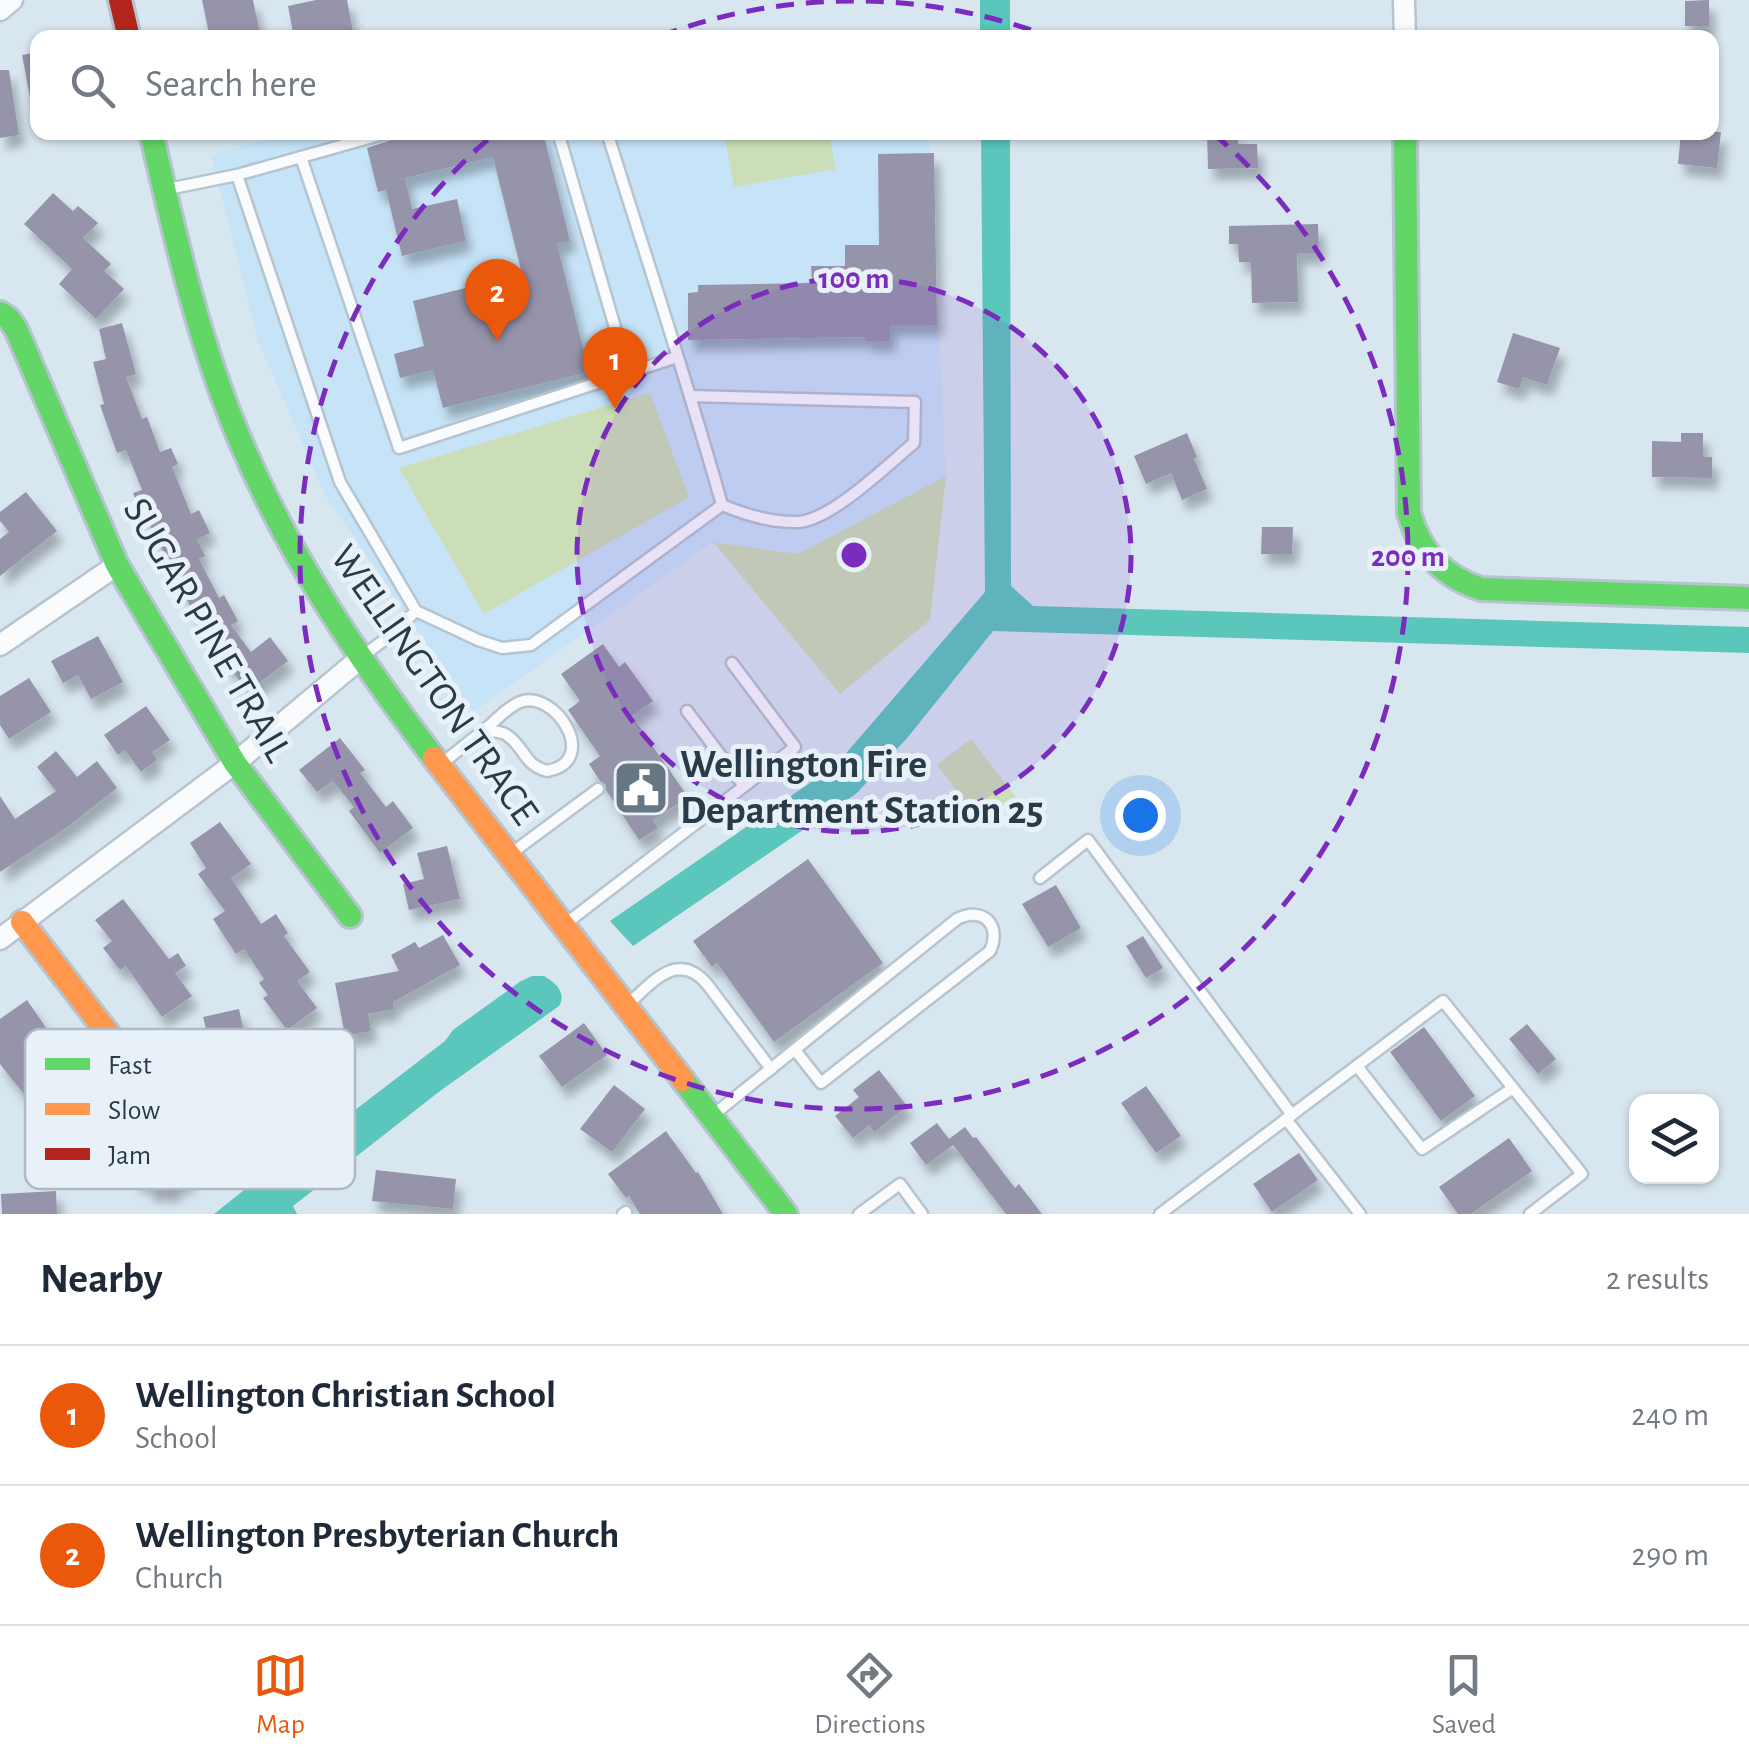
<!DOCTYPE html>
<style>
body{margin:0;font-family:"Alegreya Sans",sans-serif;background:#f2f2f3;color:#1f2937}
.controls{position:absolute;right:30px;bottom:30px;display:grid;overflow:hidden;border-radius:20px;box-shadow:0 2px 8px #0004}
.controls button{width:90px;height:90px;display:grid;place-items:center;padding:0;border:0;border-bottom:2px solid #e0e1e3;background:#fff;color:#1f2937;font:50px sans-serif}
.you{position:absolute;left:1140px;top:815px;width:35px;height:35px;margin:-25px;border:8px solid #fff;border-radius:50%;background:#1a73e8;box-shadow:0 0 0 15px #1a73e833}
.badge{display:grid;place-items:center;width:65px;height:65px;border-radius:50%;background:#ea580c;color:#fff;font-size:32px;font-weight:700}
.pin{position:absolute;translate:-50% -82px;filter:drop-shadow(0 2px 5px #0008)}
.pin::after{content:'';position:absolute;top:52px;width:35px;height:30px;background:inherit;clip-path:polygon(0 0,100% 0,50% 100%)}
.list{margin:0;padding:0;list-style:none}
h2{display:flex;justify-content:space-between;align-items:center;height:130px;margin:0;padding:0 40px;font-size:42px}
h2 small{font-size:32px;font-weight:400;color:#747a83}
.list li{display:grid;grid-template-columns:65px 1fr auto;gap:30px;align-items:center;box-sizing:border-box;height:140px;padding:0 40px;border-top:2px solid #e0e1e3}
.list b{display:block;font-size:38px;white-space:nowrap}
.list p{margin:0;font-size:32px;white-space:nowrap;color:#747a83}
.list em{font-size:32px;font-style:normal;color:#747a83}
.icon{flex:none;width:55px;height:55px;fill:none;stroke:currentColor;stroke-width:2;stroke-linecap:round;stroke-linejoin:round}
.map{position:relative;flex:none;width:1749px;height:1214px;overflow:hidden}
.search{position:absolute;background:#fff;box-shadow:0 2px 8px #0004;left:30px;right:30px;top:30px;height:110px;display:flex;align-items:center;gap:25px;box-sizing:border-box;padding:0 35px;border-radius:20px;color:#747a83;font-size:38px}
.sheet{height:410px;background:#fff}
nav{display:flex;justify-content:space-around;align-items:center;box-sizing:border-box;height:140px;border-top:2px solid #e0e1e3;background:#fff;font-size:28px;color:#747a83}
nav a{display:grid;justify-items:center;gap:5px}
nav .on{color:#ea580c}
.map>svg:first-child{display:block}
.built{fill:#c7e3f8}
.green{fill:#cbdeb7}
.water{fill:#5ac6bc}
.building{fill:#9694aa;filter:url(#shadow)}
.lines{fill:none;stroke-linecap:round;stroke-linejoin:round}
.lane-casing{stroke:#b6c4cf;stroke-width:15}
.street-casing{stroke:#b6c4cf;stroke-width:25}
.fast-casing{stroke:#b6c4cf;stroke-width:28}
.slow-casing{stroke:#b6c4cf;stroke-width:28}
.jam-casing{stroke:#b6c4cf;stroke-width:28}
.lane{stroke:#f9fbfd;stroke-width:10}
.street{stroke:#f9fbfd;stroke-width:20}
.fast{stroke:#63d668;stroke-width:22}
.slow{stroke:#ff974d;stroke-width:22}
.jam{stroke:#b3261e;stroke-width:22}
.ring{fill:none;stroke:#7b2cbf;stroke-width:5;stroke-dasharray:18 12}
.labels{text-anchor:middle;dominant-baseline:central;stroke-width:10;stroke-linejoin:round;paint-order:stroke}
.street-label{font-size:40px;fill:#293b48;stroke:#e9f1f8}
.poi-label{font-size:40px;font-weight:bold;fill:#293b48;stroke:#e9f1f8;text-anchor:start}
.key{fill:#e9f1f8;stroke:#afbac3;stroke-width:2.5}
.key-label{font-size:28px;fill:#293b48}
.centre{fill:#7b2cbf;stroke:#e9f1f8;stroke-width:5}
.ring-label{font-size:30px;text-anchor:middle;font-weight:bold;fill:#7b2cbf;stroke:#e9f1f8;stroke-width:10;stroke-linejoin:round;paint-order:stroke}
</style>
<div class="map">
<svg width="1749" height="1214" viewBox="0 0 1749 1214">
<defs>
<filter id="shadow"><feDropShadow dx="6" dy="11" stdDeviation="5" flood-color="#0004"/></filter>
</defs>
<rect width="100%" height="100%" fill="#d8e6f0"/>
<polygon class="built" points="291,132 929,133 946,476 798,554 713,542 473,712 326,497 258,341 211,155"/>
<g class="green">
<polygon points="724,133 829,133 836,169 734,187"/>
<polygon points="650,393 689,497 484,614 399,468"/>
<polygon points="946,476 930,620 840,694 713,542 798,554"/>
<polygon points="971,739 1016,797 982,823 937,765"/>
</g>
<g class="water">
<rect x="980" y="0" width="30" height="37"/>
<polygon points="981,133 1010,133 1011,586 1033,606 1749,627 1749,653 993,631 908,737 857,793 633,946 610,921 836,765 985,592"/>
<path d="M532,976H544C555,982 567,993 559,1006L440,1091L293,1206L297,1214H214L279,1162L359,1107L445,1041L453,1030L521,981Z"/>
</g>
<g class="building">
<polygon points="202,0 253,0 261,38 210,38"/>
<polygon points="316,0 347,0 353,32 324,38 294,38 288,6"/>
<polygon points="1709,0 1709,26 1685,26 1685,1"/>
<polygon points="38,52 38,97 30,97 22,55"/>
<polygon points="0,70 9,70 19,135 0,138"/>
<polygon points="416,132 543,132 570,241 557,244 589,372 443,408 433,370 400,378 394,354 424,346 413,301 522,274 493,157 405,178 412,209 457,199 466,241 402,256 386,190 378,192 367,148"/>
<polygon points="1207,132 1237,132 1238,144 1257,144 1258,168 1208,169"/>
<polygon points="1681,132 1721,132 1717,168 1678,164"/>
<polygon points="934,153 937,325 890,325 890,341 866,341 866,337 688,340 688,293 698,292 698,285 812,283 811,266 845,266 845,245 879,245 878,154"/>
<polygon points="53,193 73,211 78,206 98,223 83,238 111,264 104,271 124,289 96,319 59,284 72,269 24,224"/>
<polygon points="1318,224 1319,253 1297,253 1298,302 1252,303 1251,262 1239,262 1238,244 1229,244 1229,226"/>
<polygon points="122,323 136,374 126,377 142,419 147,417 160,452 171,448 178,464 172,467 191,514 199,510 210,533 197,539 205,556 199,559 219,598 224,595 238,621 231,625 251,652 270,637 288,661 248,691 206,638 146,517 143,518 133,493 142,490 126,450 117,453 100,405 104,404 93,362 106,359 99,329"/>
<polygon points="1513,333 1560,348 1547,385 1523,377 1519,389 1497,382"/>
<polygon points="1187,433 1197,457 1194,459 1207,489 1182,500 1171,473 1146,484 1134,456"/>
<polygon points="1681,433 1703,433 1703,457 1712,457 1712,478 1652,477 1652,441 1681,442"/>
<polygon points="26,492 57,531 0,576 0,539 9,532 0,521 0,512"/>
<polygon points="1262,527 1293,527 1292,554 1261,554"/>
<polygon points="98,636 123,682 91,699 78,675 63,683 51,661"/>
<polygon points="603,644 619,667 625,662 653,701 632,716 688,797 653,820 658,828 639,840 606,790 606,785 600,781 589,764 600,756 568,710 580,701 561,674"/>
<polygon points="29,678 51,712 9,739 0,725 0,696"/>
<polygon points="146,706 170,740 152,752 157,760 141,772 125,750 118,755 104,735"/>
<polygon points="340,738 365,770 360,773 386,807 393,801 413,828 380,853 349,811 354,807 333,781 317,792 299,770"/>
<polygon points="56,751 77,777 97,761 117,788 66,828 0,872 0,796 15,819 56,791 37,767"/>
<polygon points="220,822 251,864 231,878 261,924 276,914 288,933 284,936 310,972 297,981 317,1008 287,1030 263,998 268,995 259,983 264,979 244,949 236,954 213,919 225,911 198,874 206,868 190,843"/>
<polygon points="447,846 460,899 409,910 403,884 424,879 417,853"/>
<polygon points="808,859 883,963 774,1042 717,963 712,967 693,941"/>
<polygon points="1056,885 1081,928 1048,947 1022,904"/>
<polygon points="123,899 169,959 178,953 186,966 175,973 192,996 162,1017 126,966 120,970 103,948 112,941 95,920"/>
<polygon points="443,935 460,965 393,1002 394,1009 368,1014 371,1031 345,1036 335,983 399,971 391,955 415,942 419,948"/>
<polygon points="1143,936 1163,968 1146,978 1126,946"/>
<polygon points="27,1000 56,1042 71,1059 56,1072 84,1107 88,1105 117,1150 87,1169 74,1147 57,1157 43,1133 61,1122 35,1090 27,1098 0,1064 0,1019"/>
<polygon points="239,1009 245,1037 256,1035 261,1058 208,1070 202,1046 210,1045 203,1017"/>
<polygon points="584,1023 607,1055 562,1087 539,1056"/>
<polygon points="1527,1024 1556,1059 1538,1074 1509,1039"/>
<polygon points="1424,1027 1475,1096 1441,1121 1390,1052"/>
<polygon points="879,1070 907,1106 874,1132 869,1125 853,1138 835,1116 859,1097 853,1090"/>
<polygon points="614,1085 645,1109 612,1152 580,1129"/>
<polygon points="1146,1086 1181,1136 1156,1153 1121,1103"/>
<polygon points="937,1123 949,1139 965,1127 973,1138 976,1137 1015,1188 1019,1184 1042,1214 1006,1214 953,1145 926,1165 910,1143"/>
<polygon points="666,1131 696,1173 698,1172 723,1214 640,1214 629,1196 626,1198 608,1174"/>
<polygon points="135,1133 157,1133 157,1150 189,1151 188,1183 176,1182 175,1191 146,1190 147,1181 133,1181"/>
<polygon points="1509,1138 1532,1171 1471,1214 1458,1214 1439,1187"/>
<polygon points="1299,1153 1318,1180 1272,1212 1253,1184"/>
<polygon points="376,1170 456,1179 453,1209 372,1201"/>
<polygon points="56,1191 57,1214 2,1214 1,1194"/>
</g>
<g class="lines">
<g class="lane-casing">
<g id="lane">
<polyline points="558,132 628,372"/>
<path d="M607,132C646,257 687,380 722,505"/>
<polyline points="301,157 399,448 677,357"/>
<polyline points="237,175 340,482 416,611 478,640 502,648 531,645 722,505"/>
<polyline points="168,189 237,175 390,132"/>
<path d="M691,396L915,402L914,443C887,465 832,520 798,522C771,523 746,515 722,505"/>
<polyline points="363,656 388,637 416,611"/>
<polyline points="687,711 744,786"/>
<path d="M440,765C456,752 473,739 489,726C498,718 508,707 520,702C554,688 602,761 547,771C524,765 525,748 508,736C501,730 491,732 482,731"/>
<polyline points="509,855 598,789"/>
<polyline points="1040,878 1088,840 1292,1115"/>
<polyline points="564,925 795,747 732,663"/>
<path d="M627,1005C651,984 677,949 707,984L771,1069"/>
<polyline points="1357,1066 1422,1149 1513,1088"/>
<path d="M712,1116L957,919C983,906 1002,925 990,951L821,1083L795,1050"/>
<polyline points="1286,1119 1360,1214"/>
<polyline points="623,1214 626,1212"/>
<polyline points="859,1214 900,1184 922,1214"/>
<polyline points="1160,1214 1443,1001 1582,1174 1530,1214"/>
</g>
</g>
<g class="street-casing">
<g id="street">
<polyline points="1404,0 1405,38"/>
<polyline points="0,10 12,0"/>
<polyline points="0,645 117,565"/>
<polyline points="0,939 235,763 361,658"/>
</g>
</g>
<g class="fast-casing">
<g id="fast">
<path d="M151,132C175,236 198,341 240,440C288,555 358,658 434,758"/>
<path d="M1405,132L1409,513C1420,552 1442,576 1481,589L1749,598"/>
<polyline points="0,313 9,319 16,329 117,565 235,763 350,916"/>
<polyline points="683,1080 786,1214"/>
</g>
</g>
<g class="slow-casing">
<g id="slow">
<polyline points="434,758 683,1080"/>
<polyline points="22,922 140,1075"/>
</g>
</g>
<g class="jam-casing">
<polyline id="jam" points="120,0 129,38"/>
</g>
<use href="#lane" class="lane"/>
<use href="#street" class="street"/>
<use href="#fast" class="fast"/>
<use href="#slow" class="slow"/>
<use href="#jam" class="jam"/>
</g>
<circle cx="854" cy="555" r="277" fill="#7b2cbf" fill-opacity=".12"/>
<g class="ring">
<circle cx="854" cy="555" r="277"/>
<path d="M660 36A554 554 0 0 1 1048 36M1214 134A554 554 0 1 1 494 134"/>
</g>
<defs>
<g id="civic-square" transform="scale(2.875)"><rect x="-9" y="-9" width="18" height="18" rx="4" fill="#667783" stroke="#e9f1f8"/><path d="M-.6-6.5H3V-4.5H.6V-3L4-1V1h2V6H-6V1h2V-1L-.6-3ZM-1.2 2.5V6h2.4V2.5Z" fill="#fff"/></g>
</defs>
<g fill-rule="evenodd">
<use href="#civic-square" x="641" y="788"/>
</g>
<g class="labels">
<g class="street-label">
<text transform="translate(207 630) rotate(60)">SUGAR PINE TRAIL</text>
<text transform="translate(434 685) rotate(55)">WELLINGTON TRACE</text>
</g>
<g class="poi-label">
<text x="680" y="765">Wellington Fire<tspan x="680" dy="46">Department Station 25</tspan></text>
</g>
</g>
<rect x="25" y="1029" width="330" height="160" rx="15" class="key"/>
<rect x="45" y="1058" width="45" height="12" fill="#63d668"/>
<rect x="45" y="1103" width="45" height="12" fill="#ff974d"/>
<rect x="45" y="1148" width="45" height="12" fill="#b3261e"/>
<g class="key-label">
<text x="108" y="1074">Fast</text>
<text x="108" y="1119">Slow</text>
<text x="108" y="1164">Jam</text>
</g>
<circle cx="854" cy="555" r="15" class="centre"/>
<g class="ring-label">
<text x="854" y="288">100 m</text>
<text x="1408" y="566">200 m</text>
</g>
</svg>
<div class="controls">
<button><svg class="icon" aria-label="layers" viewBox="0 0 24 24"><path d="M12 4l9 5-9 5-9-5zM3 14l9 5 9-5"/></svg></button>
</div>
<div class="you"></div>
<div class="pin badge" style="left:615px;top:409px">1</div>
<div class="pin badge" style="left:497px;top:341px">2</div>
<div class="search"><svg class="icon" aria-label="search" viewBox="0 0 24 24"><circle cx="10" cy="10" r="6"/><path d="M15 15l6 6"/></svg>Search here</div>
</div>
<section class="sheet">
<h2>Nearby<small>2 results</small></h2>
<ul class="list">
<li><span class="badge">1</span><div><b>Wellington Christian School</b><p>School</p></div><em>240 m</em></li>
<li><span class="badge">2</span><div><b>Wellington Presbyterian Church</b><p>Church</p></div><em>290 m</em></li>
</ul>
</section>
<nav>
<a class="on"><svg class="icon" aria-label="map" viewBox="0 0 24 24"><path d="M3 6l6-2 6 2 6-2v14l-6 2-6-2-6 2zM9 4v14M15 6v14"/></svg>Map</a>
<a><svg class="icon" aria-label="directions" viewBox="0 0 24 24"><path d="M12 3l9 9-9 9-9-9zM9 14v-3h6M13 9l2 2-2 2"/></svg>Directions</a>
<a><svg class="icon" aria-label="saved" viewBox="0 0 24 24"><path d="M7 4h10v16l-5-4-5 4z"/></svg>Saved</a>
</nav>
